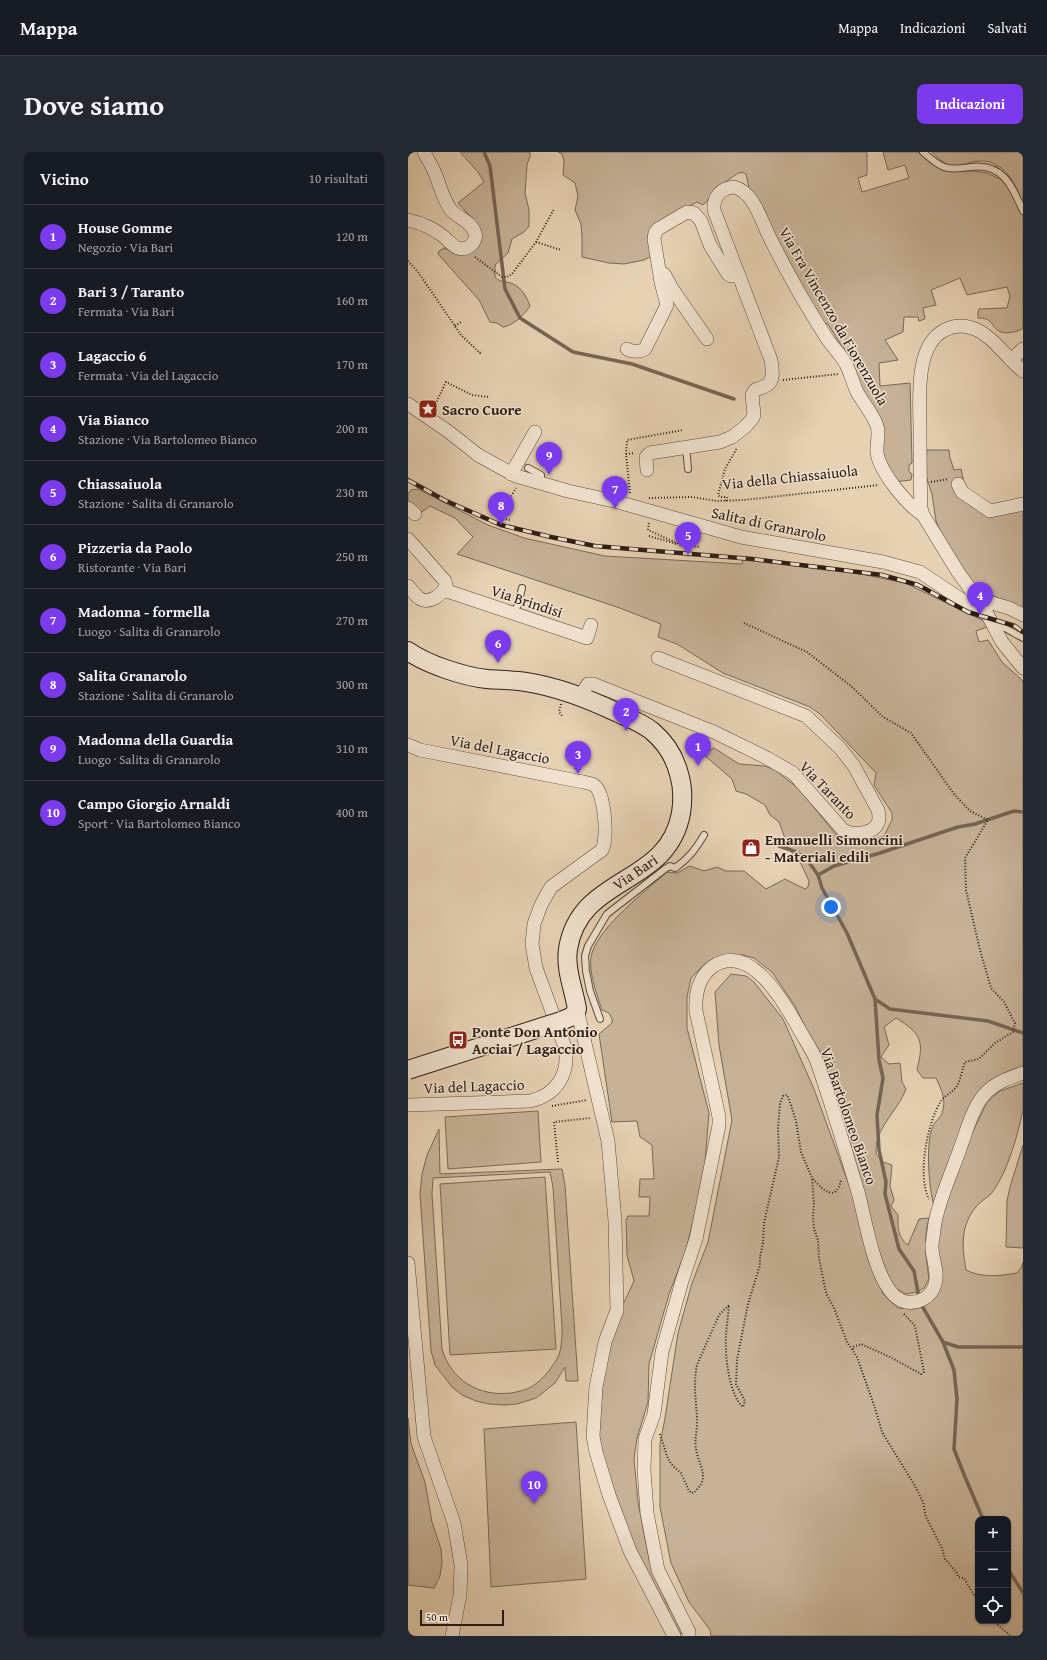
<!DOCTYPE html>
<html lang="it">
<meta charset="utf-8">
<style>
body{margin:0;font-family:"Gentium Book Plus",serif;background:#242831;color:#f1f3f6}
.controls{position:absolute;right:12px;bottom:12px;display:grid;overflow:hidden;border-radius:8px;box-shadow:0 1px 3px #0004}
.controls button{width:36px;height:36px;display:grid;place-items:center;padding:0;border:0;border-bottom:1px solid #363941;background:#171b24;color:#f1f3f6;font:20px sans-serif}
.scale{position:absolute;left:12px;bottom:10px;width:84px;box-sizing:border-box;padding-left:4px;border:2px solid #2d1d15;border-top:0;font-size:11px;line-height:14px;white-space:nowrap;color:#2d1d15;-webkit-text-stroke:3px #efe1ce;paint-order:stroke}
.you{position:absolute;left:423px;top:755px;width:14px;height:14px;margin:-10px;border:3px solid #fff;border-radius:50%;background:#1a73e8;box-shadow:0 0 0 6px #1a73e833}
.badge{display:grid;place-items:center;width:26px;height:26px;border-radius:50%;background:#7c3aed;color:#fff;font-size:13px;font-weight:700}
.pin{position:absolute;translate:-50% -33px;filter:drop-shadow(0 1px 2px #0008)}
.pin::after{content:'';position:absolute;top:21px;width:14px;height:12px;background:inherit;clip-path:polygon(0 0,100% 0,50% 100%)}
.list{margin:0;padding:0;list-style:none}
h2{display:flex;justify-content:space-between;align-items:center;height:52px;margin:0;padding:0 16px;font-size:17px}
h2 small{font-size:13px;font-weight:400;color:#9ea1a6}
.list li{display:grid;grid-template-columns:26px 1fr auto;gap:12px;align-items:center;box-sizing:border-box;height:64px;padding:0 16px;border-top:1px solid #363941}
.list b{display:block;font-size:15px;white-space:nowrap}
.list p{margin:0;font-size:13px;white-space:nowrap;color:#9ea1a6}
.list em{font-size:13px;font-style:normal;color:#9ea1a6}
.icon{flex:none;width:22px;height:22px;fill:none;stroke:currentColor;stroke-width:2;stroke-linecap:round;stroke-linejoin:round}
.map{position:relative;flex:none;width:615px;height:1484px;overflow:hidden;border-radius:8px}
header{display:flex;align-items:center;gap:24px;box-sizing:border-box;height:56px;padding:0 20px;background:#171b24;border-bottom:1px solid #363941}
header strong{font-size:19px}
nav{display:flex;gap:22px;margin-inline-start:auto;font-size:14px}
.intro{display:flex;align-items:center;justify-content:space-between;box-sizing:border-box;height:96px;padding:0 24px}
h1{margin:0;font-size:28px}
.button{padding:10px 18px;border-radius:8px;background:#7c3aed;color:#fff;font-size:14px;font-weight:700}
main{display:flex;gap:24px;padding:0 24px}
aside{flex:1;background:#171b24;border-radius:8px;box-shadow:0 1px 3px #0004}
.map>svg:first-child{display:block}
.green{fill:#c7b298;stroke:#7a6856;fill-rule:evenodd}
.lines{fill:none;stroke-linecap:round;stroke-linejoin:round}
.stream{stroke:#766453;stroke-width:3.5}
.lane-casing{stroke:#5b4a3c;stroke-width:8}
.street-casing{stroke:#5b4a3c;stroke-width:14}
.secondary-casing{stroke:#2d1d15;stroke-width:20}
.path{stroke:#2d1d15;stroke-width:2;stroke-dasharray:1 2;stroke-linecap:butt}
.lane{stroke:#efe1ce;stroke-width:6}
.street{stroke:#efe1ce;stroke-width:13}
.secondary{stroke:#efe1ce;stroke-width:18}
.rail-casing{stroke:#2d1d15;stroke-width:4.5}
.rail{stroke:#efe1ce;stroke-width:3;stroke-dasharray:9;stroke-linecap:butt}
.secondary-bridge-casing{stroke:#2d1d15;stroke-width:20;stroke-linecap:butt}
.secondary-bridge{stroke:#efe1ce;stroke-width:18}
.labels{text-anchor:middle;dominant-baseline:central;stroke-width:3;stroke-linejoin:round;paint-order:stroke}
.street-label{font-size:15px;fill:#2d1d15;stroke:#efe1ce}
.poi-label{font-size:15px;font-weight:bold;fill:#2d1d15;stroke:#efe1ce;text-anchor:start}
</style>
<header>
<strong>Mappa</strong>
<nav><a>Mappa</a><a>Indicazioni</a><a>Salvati</a></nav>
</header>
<div class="intro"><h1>Dove siamo</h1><a class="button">Indicazioni</a></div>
<main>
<aside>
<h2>Vicino<small>10 risultati</small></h2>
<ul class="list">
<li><span class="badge">1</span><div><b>House Gomme</b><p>Negozio · Via Bari</p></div><em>120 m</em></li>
<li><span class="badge">2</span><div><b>Bari 3 / Taranto</b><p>Fermata · Via Bari</p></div><em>160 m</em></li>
<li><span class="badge">3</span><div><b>Lagaccio 6</b><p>Fermata · Via del Lagaccio</p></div><em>170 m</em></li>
<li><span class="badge">4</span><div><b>Via Bianco</b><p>Stazione · Via Bartolomeo Bianco</p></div><em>200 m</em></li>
<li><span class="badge">5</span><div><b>Chiassaiuola</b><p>Stazione · Salita di Granarolo</p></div><em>230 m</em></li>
<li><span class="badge">6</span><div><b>Pizzeria da Paolo</b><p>Ristorante · Via Bari</p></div><em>250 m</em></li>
<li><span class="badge">7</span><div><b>Madonna - formella</b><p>Luogo · Salita di Granarolo</p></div><em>270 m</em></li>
<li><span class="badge">8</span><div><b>Salita Granarolo</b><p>Stazione · Salita di Granarolo</p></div><em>300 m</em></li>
<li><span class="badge">9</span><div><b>Madonna della Guardia</b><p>Luogo · Salita di Granarolo</p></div><em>310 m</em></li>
<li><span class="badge">10</span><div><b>Campo Giorgio Arnaldi</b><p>Sport · Via Bartolomeo Bianco</p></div><em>400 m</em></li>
</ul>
</aside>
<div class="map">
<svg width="615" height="1484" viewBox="0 0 615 1484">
<rect width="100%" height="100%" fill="#e6d1b3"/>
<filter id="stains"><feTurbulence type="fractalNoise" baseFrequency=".005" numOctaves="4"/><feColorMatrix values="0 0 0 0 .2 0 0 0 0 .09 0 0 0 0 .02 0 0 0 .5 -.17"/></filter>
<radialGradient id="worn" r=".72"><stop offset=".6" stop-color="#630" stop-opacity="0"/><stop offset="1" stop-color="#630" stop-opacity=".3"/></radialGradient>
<g class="green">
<path d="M52,0H122V5L119,12L117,41L121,58V74L116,80L104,87L100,101L87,113V125C91,129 93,129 98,130C112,132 118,143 122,154C116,163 106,173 95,175L89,171L82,170L71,148L30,102L31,99L36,96L49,101L65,95V67L50,51L76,30L70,20Z"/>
<path d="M150,0H459V23L450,26L454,40L501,26L497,13L480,18L475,0H510L536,19H566L579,21L592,27L614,50C608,31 595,8 572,9C562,9 552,16 541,13C535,11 528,4 524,0H615V176C610,180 597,183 591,179C582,173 585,166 570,166V161L571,157L599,156L602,144L599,135L559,143L552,126L523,138L528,153L515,156L517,167L511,169L510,165H496L495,180L477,188L490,208L471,211L472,234L502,231L504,311L501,313V320L504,322L503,328L486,330L451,239L443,207L440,201L431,190L420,172L414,170L342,40L338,22C336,21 334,20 331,21C329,21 310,35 308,38C303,43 301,48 295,53L289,50L251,71L244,104L236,108L216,112L201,111L174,105V84L173,72L167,58L170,44L167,31L155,23L156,9L154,2Z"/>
<polygon points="519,298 541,298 542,306 546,318 553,317 557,336 584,354 615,348 615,456 585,444 573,444 535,386 528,369 524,342 517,321"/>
<path d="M10,337L80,373L116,386L197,404L334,412L335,406L414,414L497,431L578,470L579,475L568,479L571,490L580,488L594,510L615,529V914L608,917L571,941L560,957L526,1054C521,1036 517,991 525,974C527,969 533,966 534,961C539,948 533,937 528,926H515L509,918C516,889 514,882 488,866L476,875L481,893L473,905L481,912L492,911L494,930L498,937C492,954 476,968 470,986C468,991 468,997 468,1002L475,1010L484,1013L482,1034L486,1048L483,1054L490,1063C490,1075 489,1085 500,1093L511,1067L521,1066C515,1086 518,1107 521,1127L516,1136L509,1140L498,1142L484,1134L467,1088L414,910L387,854L364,820L346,806L335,803L310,805L297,812L283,826L279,845V876L301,961L296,1023L278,1098L261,1142L241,1212L240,1250L229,1286L226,1307L230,1350L241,1407L258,1450L276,1480V1482L272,1481L241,1426L215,1368L192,1299L189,1277L198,1208L205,1174L226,1129L219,1103L218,1068L220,1064H241L242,1045H231L232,1027H246L244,993L232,985L229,969L204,970L191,882L204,871V867L201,861L194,858C189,843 179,816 184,801C192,774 238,739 259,720L269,721L282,714L296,719L309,715L318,719H336L358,737L377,727L397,737L400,735L401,729L393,712L381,697L371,670L362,663L357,653L338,642L328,639L324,627L295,602L306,596L331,612L357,614L367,618L390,636L432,687L441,692L451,691L476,684L484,668V661L466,633L468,621L412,562L402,555L315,521L269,492L250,485L253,472L209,455L49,402L65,385L47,366L22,354L11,362L0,350V342L3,338Z"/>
<path d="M323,822L338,824L346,830L375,867L406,937L445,1044L456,1092L475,1142L490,1156C511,1157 515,1153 529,1140L527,1096L531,1069L562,986L579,950L592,939L615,931C615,940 615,950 615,958C609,985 601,1015 586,1038C582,1045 573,1048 568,1055C552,1074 554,1095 558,1118C573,1126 592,1124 609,1121L613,1116L615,1110V1484H303L302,1478L281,1450L263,1411L252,1355V1292L257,1266L270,1181L284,1131L300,1090L324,968L311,893L307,840ZM570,1367H600V1469H570Z"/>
<polygon points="130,959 133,1010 40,1017 37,965"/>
<path d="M31,977L32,1022L154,1017L157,1033L170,1229H158L157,1215L147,1231L128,1246L109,1252L96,1253L81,1252L68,1249L54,1243L44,1235L27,1213L23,1199L12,1042L14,1022L19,1003ZM142,1020L145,1035L154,1175C154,1184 154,1196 150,1205C143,1217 135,1228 123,1235C118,1238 109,1240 103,1241C71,1245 43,1228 34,1197L24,1042L25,1026Z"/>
<polygon points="615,993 615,1096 598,1095 599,1049 602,1035"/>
<polygon points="137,1025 148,1197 42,1203 32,1032"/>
<polygon points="0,1266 3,1292 17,1330 24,1370 33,1397 34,1410 32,1424 26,1436 0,1433"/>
<polygon points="168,1270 178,1427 83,1435 76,1277"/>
</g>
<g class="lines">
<g class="stream">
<polyline points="76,0 82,14 97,137 112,166 165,200 224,212 326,247"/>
<polyline points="371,694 386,699 398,706 410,723 414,736 439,781 467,847 471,908 475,926 469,963 471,998 478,1030 477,1042 491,1097 506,1119 511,1146"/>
<polyline points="410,723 426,714 472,701 550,675 567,672 606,659 615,660"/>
<polyline points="467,847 482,857 580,869 615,881"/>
<polyline points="513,1152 535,1190 546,1218 549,1247 546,1297 557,1325 575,1367"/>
<polyline points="535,1190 550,1195 615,1195"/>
<polyline points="600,1417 615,1441"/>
</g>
<g class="lane-casing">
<g id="lane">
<path d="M515,0C521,5 528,12 536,15C544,18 555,16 563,15C595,11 604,34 615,59"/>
<polyline points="278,295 280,317"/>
<polyline points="120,316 133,323 133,332"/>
<polyline points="105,461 110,453 114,436"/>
<polyline points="586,473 597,476 615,486"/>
<path d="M192,867L182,839L178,819L177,804L180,794L199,762L257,717L262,714L267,716C281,706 287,698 296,683"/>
</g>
</g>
<g class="street-casing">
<g id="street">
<path d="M0,68C14,71 25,76 35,84C40,88 44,94 50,96C58,99 70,91 67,81C63,69 50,66 43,58C34,46 32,32 26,19C23,12 19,6 16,0"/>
<polyline points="256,122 265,138 299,187"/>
<path d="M219,197C224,200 233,200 237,197L259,153L253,130L246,87L247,81L250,77L279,60L286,61L293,69L302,93L320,122L323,124H331"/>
<polyline points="603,208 615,197"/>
<path d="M615,219C599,207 584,182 564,176C555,173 546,173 537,178C506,193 512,248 512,276C512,303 512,329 513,356L515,363L550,420L576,456L594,490L615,516"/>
<polyline points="0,252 41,280 70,303 108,324 160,339 210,350 333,385 475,410 512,420 557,450 568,456 576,456"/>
<path d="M239,318L238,305L242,301L312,290L324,285L337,275L344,267L346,263L344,243L347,238C351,236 355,236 359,233C367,228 364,216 363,208L306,58C305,45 313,36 326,35C345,40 352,65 360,82C377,117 397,152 418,185C424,195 434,203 439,214C443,223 445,231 449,240C455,251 465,262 469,274C472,282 468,292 469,301C472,320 499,353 515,363"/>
<polyline points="103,322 127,280"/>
<polyline points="550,332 554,340 582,359 615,352"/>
<polyline points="0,356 7,362"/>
<path d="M0,387L37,429L38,434C34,443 21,453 11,446C7,443 4,438 0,434"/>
<polyline points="36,438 179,486 183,473"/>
<polyline points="570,447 601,456 615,463"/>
<path d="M172,544L180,532H185L306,580L359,606L385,621L435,678C445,684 465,682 470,671C472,666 471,662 470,658L446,614L432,596L398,564L250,506"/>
<path d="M0,593L12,598L175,630C179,631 184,631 187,634C197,642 200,687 194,698L143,735L133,753L126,772L124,792L128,816L157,895C162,921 149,943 122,949L0,953"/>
<polyline points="169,857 200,989 207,1069 209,1158 197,1190 188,1235 185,1284 188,1300 201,1343 222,1399 266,1484"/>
<polyline points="0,1111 16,1285 46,1371 53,1413 52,1443 44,1484"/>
<path d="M281,1484V1480L250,1418L239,1361L236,1318L237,1287L246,1262L254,1200L274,1129L288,1087L311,973V965L288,859C287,842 290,826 304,815C342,788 377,852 391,877C397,888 405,899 409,910C424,953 437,997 450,1040C457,1064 468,1145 498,1150C510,1152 524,1145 527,1132C531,1119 523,1105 524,1092C526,1082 526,1071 529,1062C535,1039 545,1017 553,994C559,978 564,957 576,943C586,931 601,926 615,921"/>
</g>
</g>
<g class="secondary-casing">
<path id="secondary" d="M0,499C18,512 57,525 79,527C92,528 105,528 118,530C150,535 181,547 210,561C221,566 234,571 244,579C257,590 267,606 271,622C275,635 275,648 273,661C260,735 172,722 160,797C157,818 166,838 169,857L165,864L153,869"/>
</g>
<g class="path">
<polyline points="128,90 153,98"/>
<polyline points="67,105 94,125 99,125 104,122 128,90 146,57"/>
<polyline points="0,109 10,120 53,183 72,201 74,199"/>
<polyline points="47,174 53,170"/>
<polyline points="375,228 430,222"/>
<polyline points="26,255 38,230 64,243 81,245"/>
<polyline points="218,302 227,301"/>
<polyline points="523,330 540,327"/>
<polyline points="222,341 218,302 219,288 275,278"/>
<polyline points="241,346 284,345 309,349 336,348 471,333"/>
<polyline points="318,349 319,345 312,345 310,343 317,317 329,296"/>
<polyline points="89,365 102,368"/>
<polyline points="91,365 108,336"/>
<polyline points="241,371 240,378 273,393 291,395"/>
<polyline points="241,384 269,392"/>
<path d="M336,471L399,500L443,534L475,565L503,581L546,642L562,659L580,668L557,706L558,738L572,798L583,836L596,850L607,871L605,880L587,891L571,907L557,910C554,918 553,927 549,934C545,940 537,943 533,949C519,971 509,1024 521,1047"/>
<polyline points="153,552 151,560 155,565"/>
<polyline points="167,617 174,589"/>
<polyline points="144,954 179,948"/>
<polyline points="150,1010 146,970 182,966"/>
<path d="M405,1027C415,1038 428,1051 433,1028"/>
<polyline points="496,1162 507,1174 516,1220 513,1222 482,1205 453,1192 445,1195 445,1199 449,1205 467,1256 474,1280 507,1334 515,1350 518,1365 534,1396 537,1407 549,1421 550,1425 556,1426 570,1450"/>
<path d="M252,1282L260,1307L265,1314L273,1321L281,1339L284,1341L287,1340C289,1337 293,1333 294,1330C298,1320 289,1307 288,1297C286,1287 290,1276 289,1266C288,1248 285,1232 289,1213L311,1163L321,1153C320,1167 317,1182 318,1197C318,1212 323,1245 335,1255L337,1249L328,1232L329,1208L340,1152L352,1113V1105L355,1091L356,1071L371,1005L370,976L372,951L375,944L379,943L381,947L388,969L393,1000L404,1026L406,1052L405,1064L406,1077L410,1088L411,1106L418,1141L426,1156L439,1190L445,1199"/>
<polyline points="585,1469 603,1484"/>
</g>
<use href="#lane" class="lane"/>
<use href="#street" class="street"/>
<use href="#secondary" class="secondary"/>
<g class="rail-casing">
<polyline id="rail" points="0,328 36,348 93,373 143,385 187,394 344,407 474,423 510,433 560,460 607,474 615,480"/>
</g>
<use href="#rail" class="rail"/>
<g class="secondary-bridge-casing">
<polyline id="secondary-bridge" points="0,918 153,869"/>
</g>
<use href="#secondary-bridge" class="secondary-bridge"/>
</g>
<defs>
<g id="sight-square" transform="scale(1)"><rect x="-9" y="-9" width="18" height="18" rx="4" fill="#8f2418" stroke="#efe1ce"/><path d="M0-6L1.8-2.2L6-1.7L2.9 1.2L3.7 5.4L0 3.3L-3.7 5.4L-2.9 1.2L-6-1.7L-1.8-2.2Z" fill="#fff"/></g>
<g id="shop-square" transform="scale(1)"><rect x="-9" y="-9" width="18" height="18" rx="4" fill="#8f2418" stroke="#efe1ce"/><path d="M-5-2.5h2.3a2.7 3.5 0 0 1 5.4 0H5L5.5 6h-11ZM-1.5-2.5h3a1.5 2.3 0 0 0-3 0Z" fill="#fff"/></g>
<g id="bus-square" transform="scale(1)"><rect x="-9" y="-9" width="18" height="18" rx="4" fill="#8f2418" stroke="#efe1ce"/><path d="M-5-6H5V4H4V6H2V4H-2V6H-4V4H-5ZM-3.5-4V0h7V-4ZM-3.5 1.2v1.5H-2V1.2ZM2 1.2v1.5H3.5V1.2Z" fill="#fff"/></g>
</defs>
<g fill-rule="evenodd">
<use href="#sight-square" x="20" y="257"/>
<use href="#shop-square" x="343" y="696"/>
<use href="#bus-square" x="50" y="888"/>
</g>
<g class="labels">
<g class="street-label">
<text transform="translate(426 164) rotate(60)">Via Fra Vincenzo da Fiorenzuola</text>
<text transform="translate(382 325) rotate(-6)">Via della Chiassaiuola</text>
<text transform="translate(361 372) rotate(12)">Salita di Granarolo</text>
<text transform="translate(119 449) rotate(18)">Via Brindisi</text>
<text transform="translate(92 597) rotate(11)">Via del Lagaccio</text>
<text transform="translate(420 638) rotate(46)">Via Taranto</text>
<text transform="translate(227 720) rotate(-34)">Via Bari</text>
<text transform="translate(66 934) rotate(-2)">Via del Lagaccio</text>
<text transform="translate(441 964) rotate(71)">Via Bartolomeo Bianco</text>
</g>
<g class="poi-label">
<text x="34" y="257">Sacro Cuore</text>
<text x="357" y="687">Emanuelli Simoncini<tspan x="357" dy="17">- Materiali edili</tspan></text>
<text x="64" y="879">Ponte Don Antonio<tspan x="64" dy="17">Acciai / Lagaccio</tspan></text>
</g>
</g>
<rect width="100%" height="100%" filter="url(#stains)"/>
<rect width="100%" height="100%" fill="url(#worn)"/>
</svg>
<div class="controls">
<button>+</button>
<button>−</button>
<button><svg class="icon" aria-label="locate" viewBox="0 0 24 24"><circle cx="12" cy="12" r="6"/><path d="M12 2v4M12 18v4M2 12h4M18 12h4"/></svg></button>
</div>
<div class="scale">50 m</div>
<div class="you"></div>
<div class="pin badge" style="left:290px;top:614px">1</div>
<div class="pin badge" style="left:218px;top:579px">2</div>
<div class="pin badge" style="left:170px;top:622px">3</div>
<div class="pin badge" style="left:572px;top:463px">4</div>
<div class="pin badge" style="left:280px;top:403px">5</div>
<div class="pin badge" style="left:90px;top:511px">6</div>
<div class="pin badge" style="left:207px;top:357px">7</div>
<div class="pin badge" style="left:93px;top:373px">8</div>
<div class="pin badge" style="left:141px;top:323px">9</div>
<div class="pin badge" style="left:126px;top:1352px">10</div>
</div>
</main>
